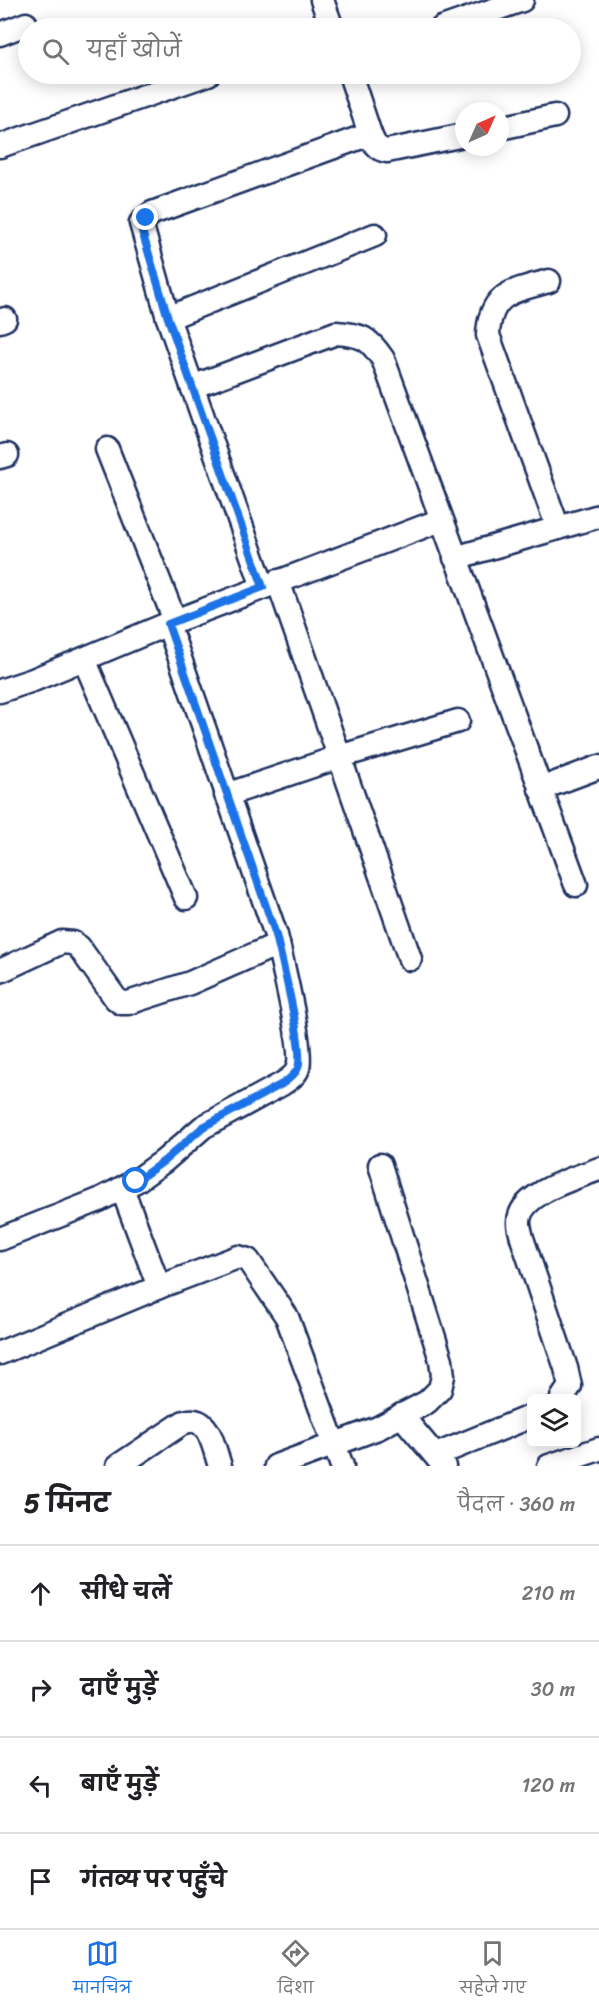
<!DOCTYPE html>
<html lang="hi">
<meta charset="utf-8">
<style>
body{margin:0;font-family:Sriracha,"Playpen Sans Deva",sans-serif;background:#f2f2f2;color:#202124}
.controls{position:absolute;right:18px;bottom:18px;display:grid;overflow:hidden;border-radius:9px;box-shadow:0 3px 15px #0003}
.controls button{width:54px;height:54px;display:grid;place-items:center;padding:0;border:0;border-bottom:2px solid #e0e0e0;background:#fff;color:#202124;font:30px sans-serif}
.compass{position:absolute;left:455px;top:102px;width:54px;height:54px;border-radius:50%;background:#fff;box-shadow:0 3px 15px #0003;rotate:45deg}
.stop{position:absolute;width:18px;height:18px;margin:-14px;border:4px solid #1a73e8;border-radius:50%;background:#fff}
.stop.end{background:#1a73e8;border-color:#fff;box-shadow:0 2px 6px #0008}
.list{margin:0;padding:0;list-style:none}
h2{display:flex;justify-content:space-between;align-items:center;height:78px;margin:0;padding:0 24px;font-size:26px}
h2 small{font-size:20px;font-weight:400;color:#757577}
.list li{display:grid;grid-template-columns:39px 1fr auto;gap:18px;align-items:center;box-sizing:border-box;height:96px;padding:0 24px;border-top:2px solid #e0e0e0}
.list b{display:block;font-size:22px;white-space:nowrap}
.list em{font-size:20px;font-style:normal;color:#757577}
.icon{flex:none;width:33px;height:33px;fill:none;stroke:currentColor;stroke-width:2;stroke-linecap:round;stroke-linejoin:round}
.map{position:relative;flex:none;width:599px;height:1466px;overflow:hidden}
.search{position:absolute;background:#fff;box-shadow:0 3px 15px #0003;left:18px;right:18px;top:18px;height:66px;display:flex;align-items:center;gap:15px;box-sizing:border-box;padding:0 21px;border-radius:33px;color:#757577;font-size:22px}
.sheet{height:462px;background:#fff}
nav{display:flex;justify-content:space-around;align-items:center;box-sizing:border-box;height:84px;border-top:2px solid #e0e0e0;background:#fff;font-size:16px;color:#757577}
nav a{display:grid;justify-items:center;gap:3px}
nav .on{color:#1a73e8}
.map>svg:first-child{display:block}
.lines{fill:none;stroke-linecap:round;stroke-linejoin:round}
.minor-casing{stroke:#1b2f5e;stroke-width:27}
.minor{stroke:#fff;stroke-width:22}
.route{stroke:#1a73e8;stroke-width:8}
</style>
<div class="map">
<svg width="599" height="1466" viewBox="0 0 599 1466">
<rect width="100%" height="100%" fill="#fff"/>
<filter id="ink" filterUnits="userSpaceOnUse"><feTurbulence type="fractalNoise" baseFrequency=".0167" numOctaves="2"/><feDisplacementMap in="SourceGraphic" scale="12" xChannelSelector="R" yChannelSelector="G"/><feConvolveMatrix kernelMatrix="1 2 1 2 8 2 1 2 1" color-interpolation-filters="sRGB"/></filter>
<g filter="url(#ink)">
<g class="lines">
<g class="minor-casing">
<g id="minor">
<polyline points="322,0 332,28"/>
<polyline points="442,28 522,0"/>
<polyline points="0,34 26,24"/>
<polyline points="500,128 555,116"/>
<path d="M370,134C374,144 376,149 387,151L464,135"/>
<polyline points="0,146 208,74"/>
<path d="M549,281C514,291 490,292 488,335L558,528"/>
<polyline points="168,318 375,235"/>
<polyline points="0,321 5,319"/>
<path d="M192,387L336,333C362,335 368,337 383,359L576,885"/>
<polyline points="107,449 175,621"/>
<polyline points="0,457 7,455"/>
<polyline points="455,558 599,516"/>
<polyline points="278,581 410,959"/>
<polyline points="263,587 168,318 141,223 152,213 370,134 350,74"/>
<polyline points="84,659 186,898"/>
<polyline points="0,691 33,680 175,621 441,520"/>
<polyline points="540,789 599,767"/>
<polyline points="226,795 339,757 458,721"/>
<polyline points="0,971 62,942 73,943 79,947 116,999 121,1003 128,1003 190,983 278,944"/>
<path d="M0,1239L99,1200L136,1181L164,1161L203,1127L282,1084C288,1080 296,1075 298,1068C304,1051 281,957 276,935L168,624"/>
<polyline points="159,1287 238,1257 248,1260 287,1317 342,1466"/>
<polyline points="0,1353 159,1287 122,1188"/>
<path d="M562,1398L570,1386L566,1368L522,1238C521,1233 519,1228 519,1223C518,1193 576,1178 599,1169"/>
<polyline points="401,1415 444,1466"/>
<polyline points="436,1455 532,1416"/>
<path d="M118,1466L184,1422C187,1422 190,1420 194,1421C211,1423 215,1453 220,1466"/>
<polyline points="276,1466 378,1428 427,1402 440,1389 443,1376 441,1360 380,1165"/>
<polyline points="549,1466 599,1449"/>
</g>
</g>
<use href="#minor" class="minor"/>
</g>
</g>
<g class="lines" filter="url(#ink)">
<path class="route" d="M136,1181L164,1161L203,1127L282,1084C288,1080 295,1075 298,1068C305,1051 281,957 276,935L168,624L263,587L168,318L142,231L141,223L146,218"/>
</g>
</svg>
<div class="controls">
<button><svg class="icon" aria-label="layers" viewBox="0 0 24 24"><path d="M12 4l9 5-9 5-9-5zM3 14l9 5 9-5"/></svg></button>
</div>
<svg class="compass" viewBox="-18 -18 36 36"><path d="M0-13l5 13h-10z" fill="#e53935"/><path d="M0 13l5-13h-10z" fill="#757577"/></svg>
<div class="stop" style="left:136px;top:1181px"></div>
<div class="stop end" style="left:146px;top:218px"></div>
<div class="search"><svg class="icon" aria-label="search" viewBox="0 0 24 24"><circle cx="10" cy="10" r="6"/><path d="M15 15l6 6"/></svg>यहाँ खोजें</div>
</div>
<section class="sheet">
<h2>5 मिनट<small>पैदल · 360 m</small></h2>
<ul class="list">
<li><svg class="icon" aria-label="ahead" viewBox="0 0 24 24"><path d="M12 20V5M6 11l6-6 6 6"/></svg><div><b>सीधे चलें</b></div><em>210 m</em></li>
<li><svg class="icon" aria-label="right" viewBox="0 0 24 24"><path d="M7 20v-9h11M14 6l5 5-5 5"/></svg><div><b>दाएँ मुड़ें</b></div><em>30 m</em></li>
<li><svg class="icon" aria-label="left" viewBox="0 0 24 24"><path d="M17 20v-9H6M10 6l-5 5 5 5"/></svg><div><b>बाएँ मुड़ें</b></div><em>120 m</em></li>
<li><svg class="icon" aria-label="arrive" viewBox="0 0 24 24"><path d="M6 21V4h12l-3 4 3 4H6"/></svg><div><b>गंतव्य पर पहुँचे</b></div></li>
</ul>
</section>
<nav>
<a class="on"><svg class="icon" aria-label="map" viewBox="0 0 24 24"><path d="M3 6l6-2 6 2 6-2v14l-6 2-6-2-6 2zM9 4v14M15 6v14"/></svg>मानचित्र</a>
<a><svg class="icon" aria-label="directions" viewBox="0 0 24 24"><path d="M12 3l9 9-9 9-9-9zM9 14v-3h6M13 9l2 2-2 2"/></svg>दिशा</a>
<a><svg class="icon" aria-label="saved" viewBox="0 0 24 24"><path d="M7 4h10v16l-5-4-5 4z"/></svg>सहेजे गए</a>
</nav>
